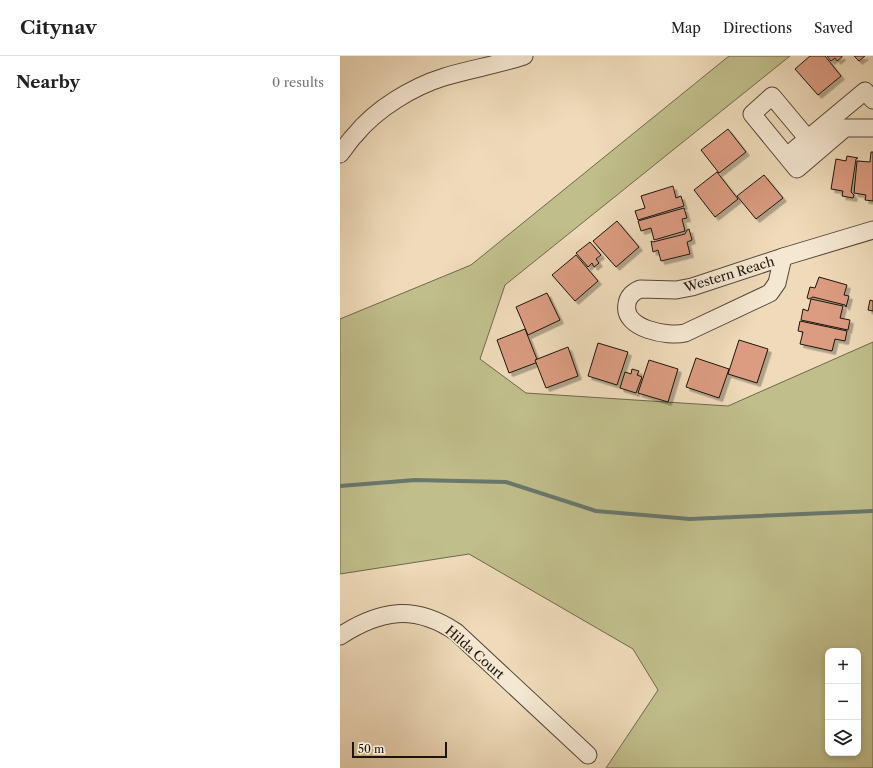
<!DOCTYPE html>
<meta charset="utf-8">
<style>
body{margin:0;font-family:"Libre Caslon Text",serif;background:#f6f6f6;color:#222}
.controls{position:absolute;right:12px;bottom:12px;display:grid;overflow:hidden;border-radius:8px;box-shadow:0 2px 6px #0003}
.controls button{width:36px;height:36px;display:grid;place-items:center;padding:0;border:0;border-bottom:1px solid #e0e0e0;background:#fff;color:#222;font:20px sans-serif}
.scale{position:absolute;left:12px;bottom:10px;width:95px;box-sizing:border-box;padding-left:4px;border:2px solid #1d140c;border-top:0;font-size:11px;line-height:14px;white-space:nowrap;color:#1d140c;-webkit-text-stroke:3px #f5e8d2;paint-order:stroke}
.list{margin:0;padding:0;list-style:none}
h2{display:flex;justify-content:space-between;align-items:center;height:52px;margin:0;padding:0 16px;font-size:17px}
h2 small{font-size:13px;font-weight:400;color:#767676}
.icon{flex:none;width:22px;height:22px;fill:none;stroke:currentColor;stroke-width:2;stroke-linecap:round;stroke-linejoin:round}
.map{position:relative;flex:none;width:533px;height:712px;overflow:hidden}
header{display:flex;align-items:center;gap:24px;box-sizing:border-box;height:56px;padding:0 20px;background:#fff;border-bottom:1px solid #e0e0e0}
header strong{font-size:19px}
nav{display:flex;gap:22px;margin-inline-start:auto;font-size:14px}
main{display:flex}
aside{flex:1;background:#fff}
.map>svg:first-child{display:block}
.green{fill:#c0be8b;stroke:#6e694c;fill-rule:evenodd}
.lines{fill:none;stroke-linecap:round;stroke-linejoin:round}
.stream{stroke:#68786d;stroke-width:4}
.building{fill:#db9c81;stroke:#1d140c;filter:url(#shadow)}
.minor-casing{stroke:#524638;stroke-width:19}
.minor{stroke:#f5e8d2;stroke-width:17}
.labels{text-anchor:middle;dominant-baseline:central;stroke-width:3.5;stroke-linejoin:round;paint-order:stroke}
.street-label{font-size:13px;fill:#1d140c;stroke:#f5e8d2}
</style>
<header>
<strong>Citynav</strong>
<nav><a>Map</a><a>Directions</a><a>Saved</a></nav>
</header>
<main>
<aside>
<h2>Nearby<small>0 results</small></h2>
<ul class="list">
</ul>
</aside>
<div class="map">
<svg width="533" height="712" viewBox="0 0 533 712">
<defs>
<filter id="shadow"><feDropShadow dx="3.5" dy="3.5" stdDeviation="0" flood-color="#0004"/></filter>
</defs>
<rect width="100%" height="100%" fill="#efdbba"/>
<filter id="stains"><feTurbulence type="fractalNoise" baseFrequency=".005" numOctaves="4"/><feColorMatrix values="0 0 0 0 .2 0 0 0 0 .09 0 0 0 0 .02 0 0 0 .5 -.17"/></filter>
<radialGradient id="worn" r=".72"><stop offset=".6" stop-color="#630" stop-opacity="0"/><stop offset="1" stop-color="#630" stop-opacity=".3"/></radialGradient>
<path class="green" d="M389,0H450L165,229L140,303L186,337L388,350L533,286V712H266L318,634L293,593L129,498L0,518V263L131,209ZM488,595H518V697H488Z"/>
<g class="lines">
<polyline class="stream" points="0,430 75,424 166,426 256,455 350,463 533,455"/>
</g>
<g class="building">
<polygon points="470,0 485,0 501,20 478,39 455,13"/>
<polygon points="487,0 502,0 502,1 497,5 495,2 491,5"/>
<polygon points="514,0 525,0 519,5"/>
<polygon points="388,73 406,96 379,117 361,94"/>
<polygon points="531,96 533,96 533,145 525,144 526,139 514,137 517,105 530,106"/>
<polygon points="507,100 518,102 516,103 511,136 514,139 513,142 502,140 503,135 491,133 496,103 506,105"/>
<polygon points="377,116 398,143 375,161 354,134"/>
<polygon points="424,119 443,142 416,163 397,140"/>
<polygon points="333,130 336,142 341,140 344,150 298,164 295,155 305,152 301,140"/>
<polygon points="344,152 347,162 342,163 345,175 314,184 311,172 301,175 298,165"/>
<polygon points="277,165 299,191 276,211 253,185"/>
<polygon points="349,173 352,184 347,186 350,198 321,205 318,194 313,196 311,185 313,186 345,178 347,174"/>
<polygon points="250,186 261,199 256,203 259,207 254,211 252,207 248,211 236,197"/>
<polygon points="236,199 258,225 235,245 212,219"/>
<polygon points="479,221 507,229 504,239 509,240 506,251 505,249 473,241 469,243 467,242 470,231 475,232"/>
<polygon points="207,237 220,264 188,279 176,251"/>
<polygon points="471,243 503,250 500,262 510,264 508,274 461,264 463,253 468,255"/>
<polygon points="530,244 533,245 533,255 528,254"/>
<polygon points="460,265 507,275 505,285 495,283 492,295 460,288 463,276 458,275"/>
<polygon points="185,273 198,306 169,317 157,284"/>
<polygon points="399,284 428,293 417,327 388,318"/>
<polygon points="258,287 288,296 277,329 248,320"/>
<polygon points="228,291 238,320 206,332 195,304"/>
<polygon points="356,302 389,313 379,342 346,331"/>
<polygon points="309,304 338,313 328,346 298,337"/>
<polygon points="292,313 299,315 297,319 302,321 296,337 280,332 285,316 291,318"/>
</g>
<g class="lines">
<g class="minor-casing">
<g id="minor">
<polyline points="468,83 432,40 412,58 457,113 505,72 533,72"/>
<path d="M0,98C5,92 9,85 15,79C36,53 72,31 104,21C130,13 157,9 184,0"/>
<polyline points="447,100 525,35 533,44"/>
<path d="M443,201L437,227L430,237L345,277C328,281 282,273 287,248C288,240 293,236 300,233L336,234L352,231Z"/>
<polyline points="443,201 533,174"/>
<path d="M0,580C40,554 74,548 116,576L248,699"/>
</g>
</g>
<use href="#minor" class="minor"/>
</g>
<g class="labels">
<g class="street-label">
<text transform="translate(389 218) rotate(-17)">Western Reach</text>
<text transform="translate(135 596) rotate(41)">Hilda Court</text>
</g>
</g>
<rect width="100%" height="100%" filter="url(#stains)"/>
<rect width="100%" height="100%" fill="url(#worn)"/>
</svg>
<div class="controls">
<button>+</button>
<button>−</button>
<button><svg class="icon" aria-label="layers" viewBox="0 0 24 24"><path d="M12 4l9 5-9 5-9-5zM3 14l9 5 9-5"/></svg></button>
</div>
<div class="scale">50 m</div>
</div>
</main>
